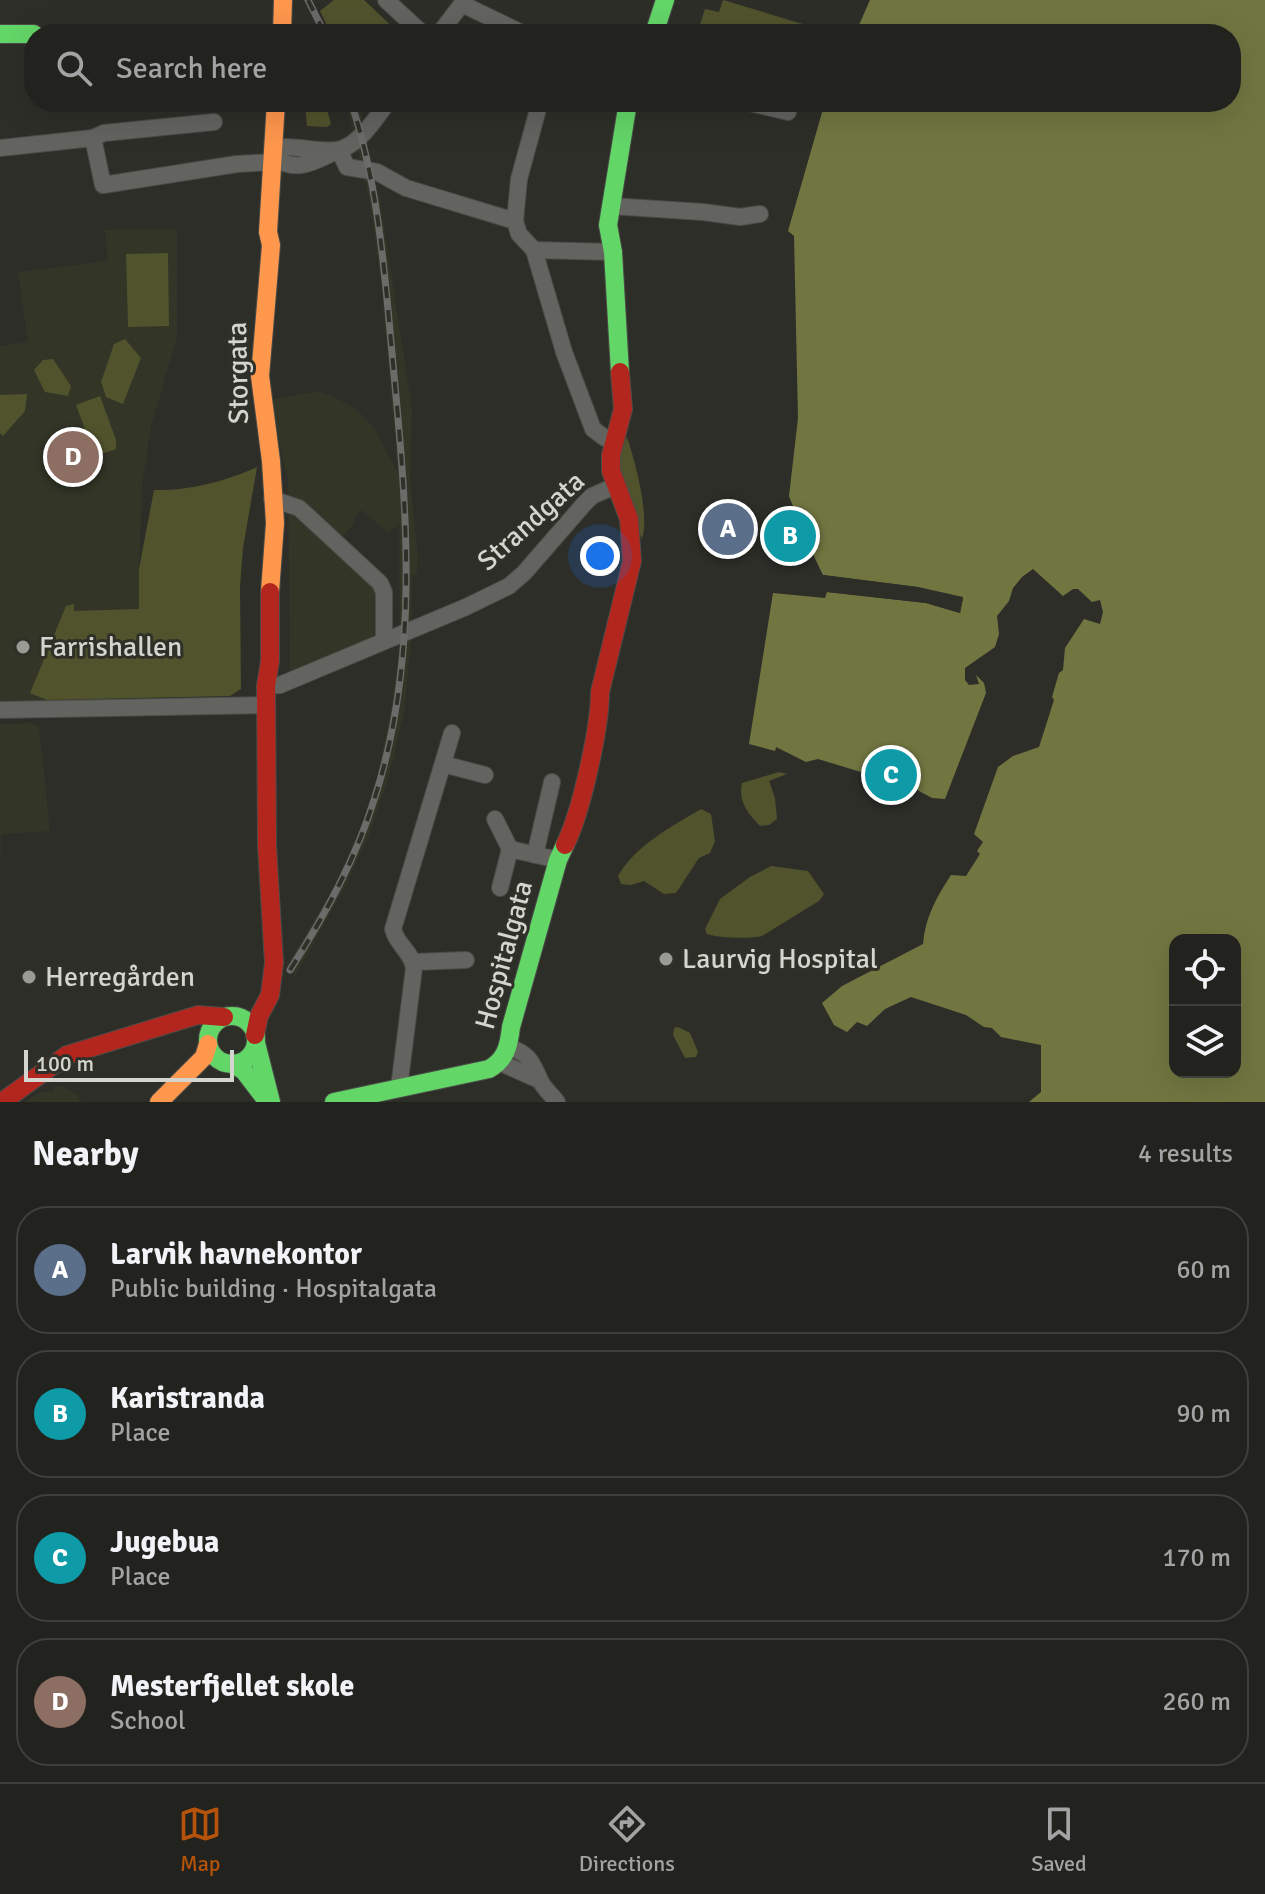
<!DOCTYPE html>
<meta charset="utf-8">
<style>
body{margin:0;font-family:Signika,sans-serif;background:#2e2f2c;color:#f1f3f6}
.controls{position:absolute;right:24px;bottom:24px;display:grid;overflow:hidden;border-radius:16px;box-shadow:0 8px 32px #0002}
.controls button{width:72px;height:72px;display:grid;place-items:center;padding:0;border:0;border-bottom:2px solid #3f3f3d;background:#22221f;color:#f1f3f6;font:40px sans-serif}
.scale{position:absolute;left:24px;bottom:20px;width:210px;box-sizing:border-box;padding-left:8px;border:4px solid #d4d5cf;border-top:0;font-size:22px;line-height:28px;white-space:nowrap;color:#d4d5cf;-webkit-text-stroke:6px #2f3027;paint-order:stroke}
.you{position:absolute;left:600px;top:556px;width:28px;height:28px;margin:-20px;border:6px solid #fff;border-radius:50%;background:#1a73e8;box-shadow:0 0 0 12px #1a73e833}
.badge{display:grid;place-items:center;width:52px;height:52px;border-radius:50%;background:#b45309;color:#fff;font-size:26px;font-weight:700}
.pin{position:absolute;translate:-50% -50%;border:4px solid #fff;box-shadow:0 2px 8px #0006}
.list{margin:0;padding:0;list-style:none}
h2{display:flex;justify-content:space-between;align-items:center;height:104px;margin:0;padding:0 32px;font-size:34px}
h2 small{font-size:26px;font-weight:400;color:#a2a4a4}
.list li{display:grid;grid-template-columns:52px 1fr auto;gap:24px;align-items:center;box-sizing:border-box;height:128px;margin:0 16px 16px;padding:0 16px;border:2px solid #3f3f3d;border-radius:32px}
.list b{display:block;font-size:30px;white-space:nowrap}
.list p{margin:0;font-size:26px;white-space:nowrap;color:#a2a4a4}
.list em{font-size:26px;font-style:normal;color:#a2a4a4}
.icon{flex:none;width:44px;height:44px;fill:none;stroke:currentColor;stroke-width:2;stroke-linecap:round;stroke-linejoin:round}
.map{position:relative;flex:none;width:1265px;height:1102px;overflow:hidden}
.search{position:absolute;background:#22221f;box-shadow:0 8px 32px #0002;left:24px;right:24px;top:24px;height:88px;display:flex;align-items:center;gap:20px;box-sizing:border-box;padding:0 28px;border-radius:32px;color:#a2a4a4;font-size:30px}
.sheet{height:680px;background:#22221f}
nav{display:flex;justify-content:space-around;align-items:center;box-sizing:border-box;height:112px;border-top:2px solid #3f3f3d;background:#22221f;font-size:22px;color:#a2a4a4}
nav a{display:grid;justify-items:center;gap:4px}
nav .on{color:#b45309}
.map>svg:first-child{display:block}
.built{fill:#333527}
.green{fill:#50532c}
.water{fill:#717641;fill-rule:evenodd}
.pier{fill:#2e2e29}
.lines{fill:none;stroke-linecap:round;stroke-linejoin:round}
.street-casing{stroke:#4b4b48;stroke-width:18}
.fast-casing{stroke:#4b4b48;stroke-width:20}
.slow-casing{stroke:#4b4b48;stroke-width:20}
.jam-casing{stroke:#4b4b48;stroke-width:20}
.street{stroke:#63645f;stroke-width:16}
.fast{stroke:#63d668;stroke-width:18}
.slow{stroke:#ff974d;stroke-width:18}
.jam{stroke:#b3261e;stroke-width:18}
.rail-casing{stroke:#6b6c69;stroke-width:7}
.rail{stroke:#2f3027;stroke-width:4;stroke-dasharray:12;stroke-linecap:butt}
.poi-dot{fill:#9a9b95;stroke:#2f3027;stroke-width:3}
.labels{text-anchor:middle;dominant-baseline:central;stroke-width:6;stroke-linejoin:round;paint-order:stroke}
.street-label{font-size:28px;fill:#d4d5cf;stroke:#2f3027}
.poi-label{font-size:28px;fill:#d4d5cf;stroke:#2f3027;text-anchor:start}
</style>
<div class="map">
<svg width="1265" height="1102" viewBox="0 0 1265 1102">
<rect width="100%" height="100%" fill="#2e2e29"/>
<g class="built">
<polygon points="346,102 357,102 362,117 380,200 412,410 410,478 418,557 417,574 412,575 411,642 404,714 389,776 370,832 346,885 295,976 287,966 335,885 361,827 378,773 391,710 400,644 399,523 389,533 361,510 353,519 356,521 334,546 378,591 376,636 293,671 290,669 288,479 269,400 319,391 340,400 357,410 374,428 398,473 381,281 370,202"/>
<polygon points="177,229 177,337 151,427 142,487 139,569 141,698 0,702 0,346 28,342 18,272 108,261 105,230"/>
<polygon points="0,724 31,723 39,727 50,831 3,834 1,837 0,875"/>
<polygon points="54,1086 64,1087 77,1095 81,1102 24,1102 39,1093 53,1091"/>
</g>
<g class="green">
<polygon points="334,0 364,0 400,34 331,34 320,11"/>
<polygon points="723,0 816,28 814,34 794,34 795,29 777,25 774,34 697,34 705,9 719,12"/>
<polygon points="305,102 325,102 331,124 327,127 307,126"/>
<polygon points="168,253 169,326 128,327 126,254"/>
<polygon points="125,339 141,358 123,404 106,397 101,382 114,344"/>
<polygon points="53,359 71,386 68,396 45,392 34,370 43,360"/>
<polygon points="27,394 25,411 3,436 0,433 0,395"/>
<polygon points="100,396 116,440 116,449 95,456 76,405"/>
<path d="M627,437C635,461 650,515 642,539C632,512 607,463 627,437Z"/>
<path d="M257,467L243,548L240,587L241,689L230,696L47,700L30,693L66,606L74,604V611L139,609V569L154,490C187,491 227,481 257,467Z"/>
<path d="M779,772L787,774L769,781L775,798L777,819L769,825L760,826C747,813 738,801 742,783Z"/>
<path d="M701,809L711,814L715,841L710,853L699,858L676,893L664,894L644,881L631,885L621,884L618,876C635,846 672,826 701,809Z"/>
<path d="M771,866L808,871L824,894L819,901L762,936C752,939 716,938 707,934L705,929L720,899L750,877Z"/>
<polygon points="678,1027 690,1033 698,1052 696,1057 685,1058 673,1035 674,1028"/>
</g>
<path class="water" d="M870,0H1265V1102H1029L1041,1092V1045L1001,1037L992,1028L984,1027L966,1015L911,997L885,1009L867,1026L857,1022L847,1032L834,1025L822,1003L842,986L923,944C925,918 936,898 951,875L966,876L980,854L977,851L983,842L974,834L998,767L1013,756L1039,747L1054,700L1052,697L1059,673L1063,670L1065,648L1084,619L1100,624L1103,612L1100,600L1092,602L1078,589H1073L1063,596L1033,569L1022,577L1013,588L1009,601L997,616L999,634L995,647L965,668V680L969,685L979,684L976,675L984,683L986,693L945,799L932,798L917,790L913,779L890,768L888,771H884L880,782L874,779V776L818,759L806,762L776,747L775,751L749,744L773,593L825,598L827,592L926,603L960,613L963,598L917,587L823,575L806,540L789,496L798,418L794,236L788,231L825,102H1231V34H855ZM1175,940H1235V1072H1175Z"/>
<polygon class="pier" points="823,575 918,587 963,597 960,613 926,603 827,592 826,588 927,599 957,608 959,600 917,591 824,579"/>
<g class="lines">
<g class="street-casing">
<g id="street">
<polyline points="386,0 423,34"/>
<polyline points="462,4 524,34"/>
<polyline points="439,34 465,0"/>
<path d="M388,102C376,118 358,147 337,150C320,152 302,147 285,147L273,156C296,175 315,161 339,150L347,167L377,172L406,188L515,221"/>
<polyline points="540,102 519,179 515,221 519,234 534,250 564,352 593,429 605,438 614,441"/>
<polyline points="746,102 788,112"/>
<polyline points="93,138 103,185 237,164 273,162"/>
<polyline points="0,148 93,138 104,133 214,122"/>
<polyline points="611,206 703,212 740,217 760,214"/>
<polyline points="534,250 613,252"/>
<polyline points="272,499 299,508 380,583 384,592 384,640"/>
<polyline points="266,686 280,685 466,607 509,586 524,573 584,504 592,496 615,486"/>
<polyline points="0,710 267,705"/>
<polyline points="443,764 485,775"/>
<polyline points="495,819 510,849"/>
<polyline points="535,855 552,782"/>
<polyline points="500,888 510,849 558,860"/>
<polyline points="414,962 466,960"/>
<path d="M509,1047C530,1054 532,1063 540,1080C543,1088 552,1095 557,1102"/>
<polyline points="501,1063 539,1080"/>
<path d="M399,1088L414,968C412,952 396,944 393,929L452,733"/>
</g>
</g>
<g class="fast-casing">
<g id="fast">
<polyline points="0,34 34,34"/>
<polyline points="654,34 665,0"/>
<polyline points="620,372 613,252 608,225 628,102"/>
<circle cx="232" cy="1040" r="24"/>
<polyline points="256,1043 271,1102"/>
<polyline points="233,1064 244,1071 267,1101"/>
<path d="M334,1102L489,1069C506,1060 509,1045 511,1027L558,860L565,845"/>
</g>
</g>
<g class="slow-casing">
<g id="slow">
<polyline points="282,34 283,0"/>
<polyline points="270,592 275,523 271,461 260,376 271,245 268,232 276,102"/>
<polyline points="159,1102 204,1057 208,1044"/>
</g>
</g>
<g class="jam-casing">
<g id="jam">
<path d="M565,845C581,813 600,728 600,692L632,561L629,519L611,471V455L623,409L620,372"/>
<polyline points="255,1035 259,1016 270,995 274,963 267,845 266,686 270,661 270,592"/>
<polyline points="2,1102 67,1055 198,1015 224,1017"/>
</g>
</g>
<use href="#street" class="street"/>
<use href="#fast" class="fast"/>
<use href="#slow" class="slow"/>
<use href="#jam" class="jam"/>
<g class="rail-casing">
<g id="rail">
<polyline points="308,0 325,34"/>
<path d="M290,970C325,915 356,859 375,797C420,656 407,509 393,364C385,277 379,186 351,102"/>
</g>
</g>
<use href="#rail" class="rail"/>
</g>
<g class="poi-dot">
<circle cx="23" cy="647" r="8"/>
<circle cx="666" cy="959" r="8"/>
<circle cx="29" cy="977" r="8"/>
</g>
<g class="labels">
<g class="street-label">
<text transform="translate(238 373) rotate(-91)">Storgata</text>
<text transform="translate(531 521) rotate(-42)">Strandgata</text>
<text transform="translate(504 955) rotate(-75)">Hospitalgata</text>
</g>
<g class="poi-label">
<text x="39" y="647">Farrishallen</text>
<text x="682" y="959">Laurvig Hospital</text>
<text x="45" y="977">Herregården</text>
</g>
</g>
</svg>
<div class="controls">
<button><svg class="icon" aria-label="locate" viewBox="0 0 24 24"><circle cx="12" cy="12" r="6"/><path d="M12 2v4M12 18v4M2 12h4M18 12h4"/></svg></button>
<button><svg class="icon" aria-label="layers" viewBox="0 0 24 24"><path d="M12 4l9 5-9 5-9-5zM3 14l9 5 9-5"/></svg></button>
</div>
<div class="scale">100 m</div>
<div class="you"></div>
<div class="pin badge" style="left:728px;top:529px;background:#5c6f8a">A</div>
<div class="pin badge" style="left:790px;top:536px;background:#0f9aa8">B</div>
<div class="pin badge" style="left:891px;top:775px;background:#0f9aa8">C</div>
<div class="pin badge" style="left:73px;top:457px;background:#8d6e63">D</div>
<div class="search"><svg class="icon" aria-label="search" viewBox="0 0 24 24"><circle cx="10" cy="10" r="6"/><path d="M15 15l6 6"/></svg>Search here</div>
</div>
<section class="sheet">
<h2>Nearby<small>4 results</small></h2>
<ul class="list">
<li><span class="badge" style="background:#5c6f8a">A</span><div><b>Larvik havnekontor</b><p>Public building · Hospitalgata</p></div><em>60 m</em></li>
<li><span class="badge" style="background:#0f9aa8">B</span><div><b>Karistranda</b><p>Place</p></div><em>90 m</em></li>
<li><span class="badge" style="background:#0f9aa8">C</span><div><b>Jugebua</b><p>Place</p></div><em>170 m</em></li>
<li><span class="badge" style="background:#8d6e63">D</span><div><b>Mesterfjellet skole</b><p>School</p></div><em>260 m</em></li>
</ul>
</section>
<nav>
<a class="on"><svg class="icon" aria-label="map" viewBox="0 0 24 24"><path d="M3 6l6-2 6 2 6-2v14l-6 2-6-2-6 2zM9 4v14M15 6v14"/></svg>Map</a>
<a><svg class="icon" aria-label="directions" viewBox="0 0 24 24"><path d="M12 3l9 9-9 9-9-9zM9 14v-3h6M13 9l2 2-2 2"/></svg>Directions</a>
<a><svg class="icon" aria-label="saved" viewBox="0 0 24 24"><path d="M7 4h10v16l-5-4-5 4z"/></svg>Saved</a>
</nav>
